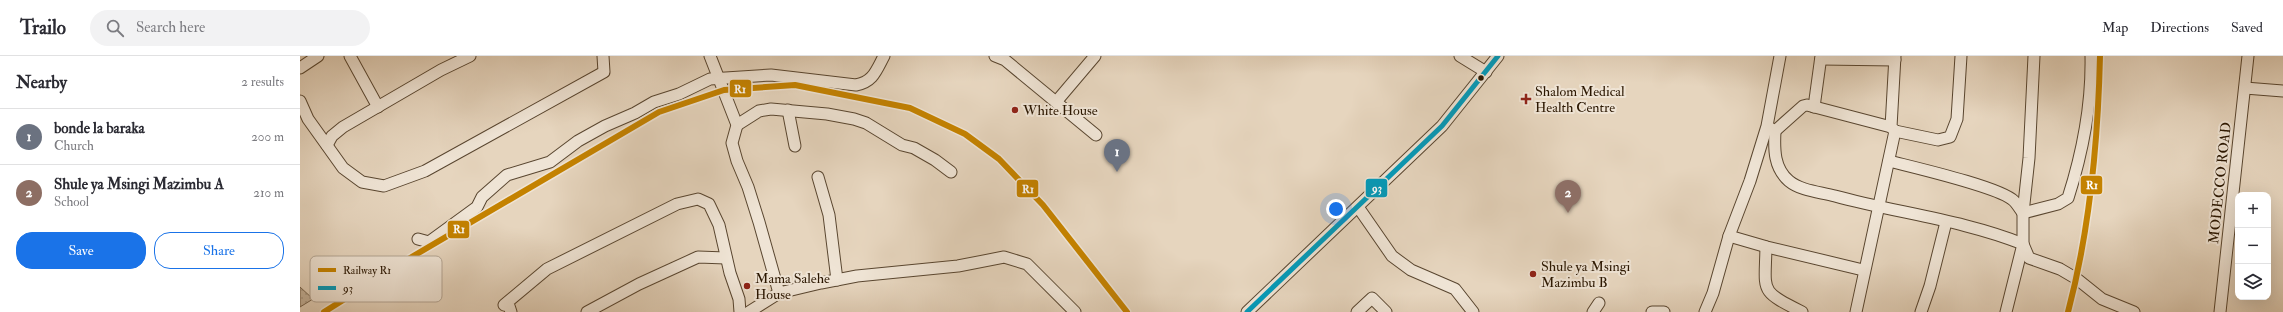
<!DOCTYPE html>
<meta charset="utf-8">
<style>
body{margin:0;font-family:"IM FELL Double Pica",serif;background:#f2f2f3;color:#2b2b33}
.controls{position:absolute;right:12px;bottom:12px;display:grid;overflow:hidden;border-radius:8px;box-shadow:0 4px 16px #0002}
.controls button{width:36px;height:36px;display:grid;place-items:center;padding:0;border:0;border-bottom:1px solid #e1e1e2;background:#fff;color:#2b2b33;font:20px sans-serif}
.you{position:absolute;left:1036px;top:153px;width:14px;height:14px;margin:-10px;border:3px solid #fff;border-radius:50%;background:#1a73e8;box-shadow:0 0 0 6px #1a73e833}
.badge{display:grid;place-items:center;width:26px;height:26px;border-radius:50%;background:#1a73e8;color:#fff;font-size:13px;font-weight:700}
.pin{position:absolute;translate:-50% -33px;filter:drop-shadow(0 1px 2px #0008)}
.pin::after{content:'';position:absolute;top:21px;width:14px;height:12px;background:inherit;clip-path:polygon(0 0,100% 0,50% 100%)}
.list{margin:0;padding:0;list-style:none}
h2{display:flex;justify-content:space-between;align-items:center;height:52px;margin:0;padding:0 16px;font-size:17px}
h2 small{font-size:13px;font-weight:400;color:#7c7c81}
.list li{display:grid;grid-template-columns:26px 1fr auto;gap:12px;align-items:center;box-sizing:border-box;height:56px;padding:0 16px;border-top:1px solid #e1e1e2}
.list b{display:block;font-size:15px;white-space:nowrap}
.list p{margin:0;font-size:13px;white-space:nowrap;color:#7c7c81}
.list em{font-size:13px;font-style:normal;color:#7c7c81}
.actions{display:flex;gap:8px;padding:12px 16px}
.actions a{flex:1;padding:9px 0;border:1px solid #1a73e8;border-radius:16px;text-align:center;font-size:14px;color:#1a73e8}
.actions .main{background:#1a73e8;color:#fff}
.icon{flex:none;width:22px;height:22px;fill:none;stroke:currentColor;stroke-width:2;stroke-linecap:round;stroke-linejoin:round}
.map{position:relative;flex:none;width:1983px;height:256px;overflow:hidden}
header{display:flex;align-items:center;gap:24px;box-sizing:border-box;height:56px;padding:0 20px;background:#fff;border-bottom:1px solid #e1e1e2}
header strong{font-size:19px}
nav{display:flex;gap:22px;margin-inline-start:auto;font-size:14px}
.search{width:280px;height:36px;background:#f2f2f3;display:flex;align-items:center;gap:10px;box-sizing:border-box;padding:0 14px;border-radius:22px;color:#7c7c81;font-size:15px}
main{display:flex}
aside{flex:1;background:#fff}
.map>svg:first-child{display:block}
.grass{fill:url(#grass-dots);stroke:#78664f}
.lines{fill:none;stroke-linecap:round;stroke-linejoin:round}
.minor-casing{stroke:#594630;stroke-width:13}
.minor{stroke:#efe4d5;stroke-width:11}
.bus-1-casing{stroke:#efe4d5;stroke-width:8}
.bus-1{stroke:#049ab9;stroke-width:5}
.rail-1-casing{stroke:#efe4d5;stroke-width:9}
.rail-1{stroke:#c48200;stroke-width:6}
.bus-dot{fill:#2a1600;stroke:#efe4d5;stroke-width:1.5}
.poi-dot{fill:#8f2418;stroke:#efe4d5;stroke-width:1.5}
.labels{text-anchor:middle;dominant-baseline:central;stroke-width:4;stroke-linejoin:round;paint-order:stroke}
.poi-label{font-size:14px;fill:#2a1600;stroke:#efe4d5;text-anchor:start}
.street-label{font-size:14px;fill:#2a1600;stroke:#efe4d5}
.key{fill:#efe4d5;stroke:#b4a695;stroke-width:1}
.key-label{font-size:11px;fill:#2a1600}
.line-badge{stroke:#efe4d5;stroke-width:1.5}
.badge-label{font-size:11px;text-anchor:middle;font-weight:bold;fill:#fff}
</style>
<header>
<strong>Trailo</strong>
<div class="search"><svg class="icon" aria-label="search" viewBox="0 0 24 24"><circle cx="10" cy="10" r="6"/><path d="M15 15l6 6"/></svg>Search here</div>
<nav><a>Map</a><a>Directions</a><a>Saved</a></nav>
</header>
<main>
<aside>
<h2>Nearby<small>2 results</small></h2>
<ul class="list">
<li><span class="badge" style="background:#6b7280">1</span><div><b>bonde la baraka</b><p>Church</p></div><em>200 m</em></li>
<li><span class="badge" style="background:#8d6e63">2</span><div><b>Shule ya Msingi Mazimbu A</b><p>School</p></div><em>210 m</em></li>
</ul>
<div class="actions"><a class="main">Save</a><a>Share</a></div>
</aside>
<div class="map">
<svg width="1983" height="256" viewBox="0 0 1983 256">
<defs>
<pattern id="grass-dots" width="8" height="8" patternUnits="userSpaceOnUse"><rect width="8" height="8" fill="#c6b59e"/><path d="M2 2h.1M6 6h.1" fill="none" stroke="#aa9b86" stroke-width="1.8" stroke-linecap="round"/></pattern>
</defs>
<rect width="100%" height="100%" fill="#e6d5be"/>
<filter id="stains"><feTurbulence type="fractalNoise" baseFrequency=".005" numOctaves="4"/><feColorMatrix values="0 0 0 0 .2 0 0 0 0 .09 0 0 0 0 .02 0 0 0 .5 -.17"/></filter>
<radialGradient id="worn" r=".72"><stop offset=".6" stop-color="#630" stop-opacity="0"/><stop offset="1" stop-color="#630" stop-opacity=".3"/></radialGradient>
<polygon class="grass" points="0,231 13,243 0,251"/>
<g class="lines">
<g class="minor-casing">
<g id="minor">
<polyline points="50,0 78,51"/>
<polyline points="410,0 437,69 432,87 437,105 448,131 459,166 479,237"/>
<polyline points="695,0 705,4 796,79"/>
<polyline points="1160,0 1186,16"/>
<polyline points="1521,3 1595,4"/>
<polyline points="0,12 18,0"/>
<polyline points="1945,32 1983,35"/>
<polyline points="0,45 8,63 43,112 62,126 84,130 125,115 304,16 303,0"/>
<polyline points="756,46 795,0"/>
<polyline points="1514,51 1521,0"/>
<polyline points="488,54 495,90"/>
<polyline points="437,69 459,55 471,53 527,58 554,63 566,67 602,89 614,92 635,104 651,116"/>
<polyline points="1470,72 1475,75 1503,50 1507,49 1591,71"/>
<path d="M1475,75C1474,94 1474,112 1489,125C1501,135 1521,136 1535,140C1597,157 1663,164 1723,188L1729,202L1760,213L1777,223L1802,243L1834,256"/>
<polyline points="1595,75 1638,84 1650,81 1657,63 1661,0"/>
<polyline points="27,89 32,80 43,71 141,14 170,0"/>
<path d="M1589,105C1612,111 1700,131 1714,145C1717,148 1720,153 1723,157L1758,148L1768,142C1783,95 1792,49 1791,0"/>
<polyline points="518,121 529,159 537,224"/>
<polyline points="1058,151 1092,200 1111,214 1155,233 1173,256"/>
<polyline points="1429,180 1467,191 1563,214"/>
<path d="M118,183L129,186L177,151L182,141L207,119L250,106L278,85L305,70L335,57L354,46L379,38L410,23L471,19L556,29C573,26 576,15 584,0"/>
<path d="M1466,191C1465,237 1459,234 1502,256"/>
<polyline points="211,256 209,250 204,249 247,213 377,148 398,143 409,148 419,169 430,217 439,243 440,256"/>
<polyline points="287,256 339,228 398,201 426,202"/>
<polyline points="449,256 479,237 521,227 557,220 658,210 704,201 727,208 775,256"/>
<polyline points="947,256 1142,70 1198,0"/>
<polyline points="1057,256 1072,242 1086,256"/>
<polyline points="1293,256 1299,247"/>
<polyline points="1352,256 1364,256"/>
<polyline points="1405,256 1413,237 1429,180 1450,125 1467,70 1480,0"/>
<polyline points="1556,256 1595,75 1591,71 1595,0"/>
<polyline points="1621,256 1630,230 1646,166"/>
<polyline points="1706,256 1723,188 1723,157 1729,102 1734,0"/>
<polyline points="1920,256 1948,0"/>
</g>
</g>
<use href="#minor" class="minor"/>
<g class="bus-1-casing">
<polyline id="bus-1" points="947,256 1142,70 1198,0"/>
</g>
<use href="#bus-1" class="bus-1"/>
<g class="rail-1-casing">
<g id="rail-1">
<polyline points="24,256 115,199 359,56 424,34 495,29 610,52 665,78 699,103 743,149 827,256"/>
<path d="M1768,256C1790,173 1798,86 1800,0"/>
</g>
</g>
<use href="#rail-1" class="rail-1"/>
</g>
<circle class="bus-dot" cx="1181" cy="22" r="3.5"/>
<g class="poi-dot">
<path d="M1224 37h4v4h4v4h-4v4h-4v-4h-4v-4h4z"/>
<circle cx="715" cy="54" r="4"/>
<circle cx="1233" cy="218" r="4"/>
<circle cx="447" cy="230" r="4"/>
</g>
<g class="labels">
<g class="poi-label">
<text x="1235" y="35">Shalom Medical<tspan x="1235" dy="16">Health Centre</tspan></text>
<text x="723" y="54">White House</text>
<text x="1241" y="210">Shule ya Msingi<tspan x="1241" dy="16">Mazimbu B</tspan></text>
<text x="455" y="222">Mama Salehe<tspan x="455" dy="16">House</tspan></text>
</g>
<g class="street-label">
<text transform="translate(1920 127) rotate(-84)">MODECCO ROAD</text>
</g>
</g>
<rect x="10" y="200" width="132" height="46" rx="6" class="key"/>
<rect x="18" y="212" width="18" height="4" fill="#c48200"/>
<rect x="18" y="230" width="18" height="4" fill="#049ab9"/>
<g class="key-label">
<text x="43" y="218">Railway R1</text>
<text x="43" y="236">93</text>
</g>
<g class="line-badge">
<rect x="429" y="23" width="23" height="19" rx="4" fill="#c48200"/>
<rect x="1780" y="119" width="23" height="20" rx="4" fill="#c48200"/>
<rect x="1065" y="122" width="23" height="20" rx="4" fill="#049ab9"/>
<rect x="716" y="123" width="23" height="19" rx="4" fill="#c48200"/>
<rect x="147" y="164" width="23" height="19" rx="4" fill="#c48200"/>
</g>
<g class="badge-label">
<text x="440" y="37">R1</text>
<text x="1792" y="133">R1</text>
<text x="1077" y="136">93</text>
<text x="728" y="137">R1</text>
<text x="159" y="177">R1</text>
</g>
<rect width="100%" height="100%" filter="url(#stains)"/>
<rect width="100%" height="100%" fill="url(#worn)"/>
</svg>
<div class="controls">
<button>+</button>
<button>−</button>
<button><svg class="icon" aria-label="layers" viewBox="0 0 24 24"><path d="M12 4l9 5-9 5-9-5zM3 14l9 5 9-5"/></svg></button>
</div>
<div class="you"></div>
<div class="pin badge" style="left:817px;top:116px;background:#6b7280">1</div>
<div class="pin badge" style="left:1268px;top:157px;background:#8d6e63">2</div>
</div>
</main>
